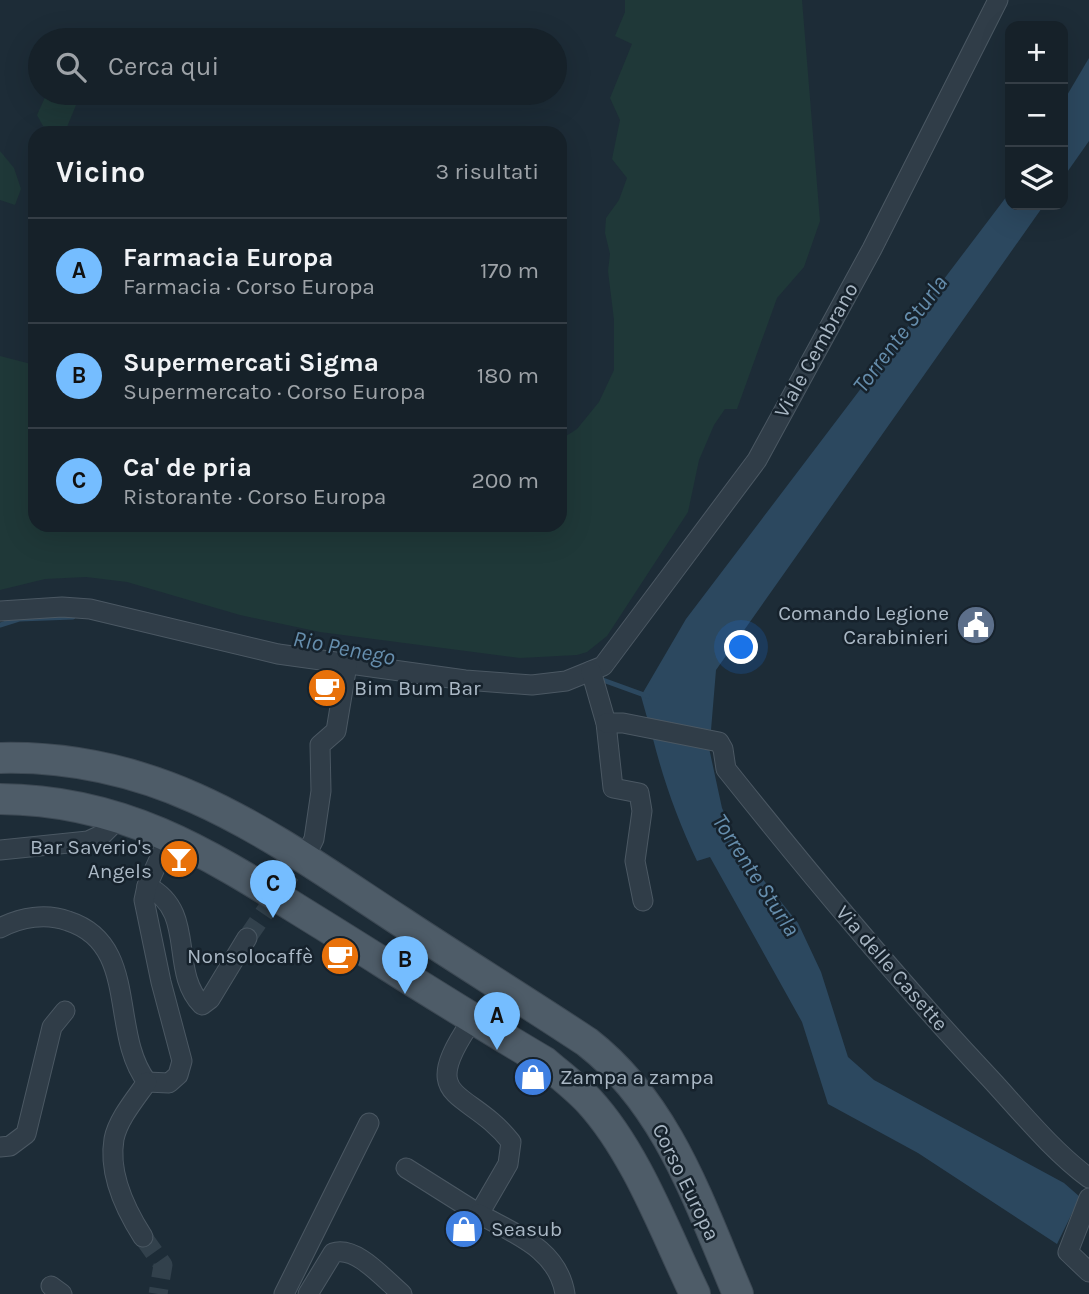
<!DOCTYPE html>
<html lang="it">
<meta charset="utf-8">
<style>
body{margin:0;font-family:Karla,sans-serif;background:#1f2931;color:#f1f3f6}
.controls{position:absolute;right:21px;top:21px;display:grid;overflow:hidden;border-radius:14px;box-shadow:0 7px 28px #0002}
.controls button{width:63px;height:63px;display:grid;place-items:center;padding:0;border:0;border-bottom:2px solid #353e46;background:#162129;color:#f1f3f6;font:35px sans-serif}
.you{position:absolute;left:742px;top:648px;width:24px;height:24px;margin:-18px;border:5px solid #fff;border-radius:50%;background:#1a73e8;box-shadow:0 0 0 10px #1a73e833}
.badge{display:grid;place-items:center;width:46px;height:46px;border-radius:50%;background:#75bdff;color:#111;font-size:23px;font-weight:700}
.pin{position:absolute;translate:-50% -58px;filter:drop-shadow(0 2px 4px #0008)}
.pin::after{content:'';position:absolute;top:37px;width:24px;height:21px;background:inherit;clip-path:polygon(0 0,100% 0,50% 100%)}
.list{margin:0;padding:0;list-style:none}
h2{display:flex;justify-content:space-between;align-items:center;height:91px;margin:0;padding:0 28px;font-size:30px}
h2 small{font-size:23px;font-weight:400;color:#9ea3a8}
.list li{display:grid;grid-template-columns:46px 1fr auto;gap:21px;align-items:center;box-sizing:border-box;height:105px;padding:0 28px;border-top:2px solid #353e46}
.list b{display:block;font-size:26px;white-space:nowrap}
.list p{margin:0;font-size:23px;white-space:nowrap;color:#9ea3a8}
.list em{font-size:23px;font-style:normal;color:#9ea3a8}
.icon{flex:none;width:38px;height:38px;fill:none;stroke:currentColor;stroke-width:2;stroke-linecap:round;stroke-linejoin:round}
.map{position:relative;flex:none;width:1089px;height:1294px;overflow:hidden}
.search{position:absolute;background:#162129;box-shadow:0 7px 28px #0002;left:28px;top:28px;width:539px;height:77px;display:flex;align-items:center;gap:18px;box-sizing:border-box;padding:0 24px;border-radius:38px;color:#9ea3a8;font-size:26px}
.panel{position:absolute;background:#162129;box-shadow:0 7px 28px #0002;left:28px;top:126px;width:539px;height:406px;border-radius:21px}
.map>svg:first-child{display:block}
.green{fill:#1f3838}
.water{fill:#2c485f}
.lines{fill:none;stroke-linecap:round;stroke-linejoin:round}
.stream{stroke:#2c485f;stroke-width:5}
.street-tunnel{stroke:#32414c;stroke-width:19;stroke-dasharray:19 10;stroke-linecap:butt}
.street-casing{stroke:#4b5863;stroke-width:21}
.primary-casing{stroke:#3d4954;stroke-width:32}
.street{stroke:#303d48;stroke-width:19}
.primary{stroke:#4e5c68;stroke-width:30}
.labels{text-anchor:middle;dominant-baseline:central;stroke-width:5;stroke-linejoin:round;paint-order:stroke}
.street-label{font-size:21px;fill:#aab8c5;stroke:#16222c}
.poi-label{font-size:21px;fill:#aab8c5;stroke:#16222c;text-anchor:end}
.water-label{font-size:23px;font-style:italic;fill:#668ead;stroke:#16222c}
</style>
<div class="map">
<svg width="1089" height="1294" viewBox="0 0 1089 1294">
<rect width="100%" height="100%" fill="#1d2c37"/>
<g class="green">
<polygon points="625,0 802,0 820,221 804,267 777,298 737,409 725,409 714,425 699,460 688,512 607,636 587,652 577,655 520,658 320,632 240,615 127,582 86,577 45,579 0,590 0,356 35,365 35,525 560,525 560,440 577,429 599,402 614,370 614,320 608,271 610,254 605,233 606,218 619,200 627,178 612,159 620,120 610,98 632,44 615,36 625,12"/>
<polygon points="47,93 81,93 67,127 54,130 43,126 37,115"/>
<polygon points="0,151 14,168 21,189 15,205 0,200"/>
</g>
<g class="water">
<polygon points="1089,58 1089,141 1063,178 1063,102"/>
<polygon points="1010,192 1010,205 1044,205 716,670 711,730 648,721 641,696 686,619"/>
<path d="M653,739L709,748L722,808L744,856L798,923L821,972L848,1057L874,1080L1064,1183L1080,1197L1057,1244L918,1153L828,1104L802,1022L710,857L697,861C678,821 664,782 653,739Z"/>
</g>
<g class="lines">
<g class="stream">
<polyline points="0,625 19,619 73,617"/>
<polyline points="600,679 647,696"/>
</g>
<g class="street-tunnel">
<polyline points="247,938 308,849"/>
<polyline points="143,1237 163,1265 158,1294"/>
</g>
<g class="street-casing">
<g id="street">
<polyline points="0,611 62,607 90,609 278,654 465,680 532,685 566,681 603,666 757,460 872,249 998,0"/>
<polyline points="591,671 606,723 613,788 639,793 642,811 635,861 643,901"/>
<path d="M606,723H623L719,742L723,749L726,769C809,873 894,976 985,1073C1018,1108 1050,1149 1089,1178"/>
<polyline points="311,845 314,839 321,791 320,745 336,731 347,665"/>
<polyline points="0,850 88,841 103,834 120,817"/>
<path d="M147,886C198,912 168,970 202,1005L210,999L247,938"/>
<path d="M0,928C21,917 46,913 68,921C140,944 109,1033 147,1082L169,1083L178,1075L182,1061L161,982L144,900L147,886L170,835"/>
<polyline points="0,1147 10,1146 26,1134 52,1027 65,1011"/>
<path d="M406,1168L479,1214L508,1164L511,1142C468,1087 414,1104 473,1019"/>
<polyline points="1089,1198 1068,1252 1089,1272"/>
<path d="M479,1214C515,1234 558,1249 565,1294"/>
<path d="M143,1237C125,1209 108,1174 114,1139C118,1119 136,1098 147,1082"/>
<polyline points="51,1286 62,1294"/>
<polyline points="284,1294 369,1123"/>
<path d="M308,1294L333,1253C356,1245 385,1280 402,1294"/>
</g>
</g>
<g class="primary-casing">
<g id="primary">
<path d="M0,758C163,754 270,836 400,921C462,962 525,1001 587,1042C668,1105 699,1203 738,1294"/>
<path d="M0,799C131,800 216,859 323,925C397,971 470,1018 545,1062C560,1075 576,1087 589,1101C636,1152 665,1232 695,1294"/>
</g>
</g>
<use href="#street" class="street"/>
<use href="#primary" class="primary"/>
</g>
<defs>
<g id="civic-disc" transform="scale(2.0125)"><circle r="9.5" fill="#5c6f8a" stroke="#16222c"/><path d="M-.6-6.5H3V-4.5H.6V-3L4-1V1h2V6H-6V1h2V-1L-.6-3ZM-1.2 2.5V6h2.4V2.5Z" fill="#fff"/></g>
<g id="cafe-disc" transform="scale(2.0125)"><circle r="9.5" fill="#e8710a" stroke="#16222c"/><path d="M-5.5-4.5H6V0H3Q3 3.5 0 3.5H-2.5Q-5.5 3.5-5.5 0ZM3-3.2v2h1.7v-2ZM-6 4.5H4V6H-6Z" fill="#fff"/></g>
<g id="bar-disc" transform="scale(2.0125)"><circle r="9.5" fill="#e8710a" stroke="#16222c"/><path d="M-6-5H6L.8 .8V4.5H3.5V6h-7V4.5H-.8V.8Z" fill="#fff"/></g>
<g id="shop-disc" transform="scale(2.0125)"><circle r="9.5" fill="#3f7fe0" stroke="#16222c"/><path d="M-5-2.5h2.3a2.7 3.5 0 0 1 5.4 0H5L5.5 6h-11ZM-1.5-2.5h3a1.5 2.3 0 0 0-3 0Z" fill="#fff"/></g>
</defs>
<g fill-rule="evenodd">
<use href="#civic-disc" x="976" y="625"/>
<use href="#cafe-disc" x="327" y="688"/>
<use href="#bar-disc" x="179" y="859"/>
<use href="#cafe-disc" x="340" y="956"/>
<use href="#shop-disc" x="533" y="1077"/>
<use href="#shop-disc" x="464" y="1229"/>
</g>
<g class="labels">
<g class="street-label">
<text transform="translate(816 350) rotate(-61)">Viale Cembrano</text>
<text transform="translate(892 968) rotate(49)">Via delle Casette</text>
<text transform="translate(686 1182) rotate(64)">Corso Europa</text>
</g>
<g class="poi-label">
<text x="949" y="613">Comando Legione<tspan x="949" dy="24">Carabinieri</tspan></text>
<text x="354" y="688" text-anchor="start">Bim Bum Bar</text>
<text x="152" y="847">Bar Saverio's<tspan x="152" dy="24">Angels</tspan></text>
<text x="313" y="956">Nonsolocaffè</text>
<text x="560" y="1077" text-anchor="start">Zampa a zampa</text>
<text x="491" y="1229" text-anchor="start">Seasub</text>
</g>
<g class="water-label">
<text transform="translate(900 334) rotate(-53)">Torrente Sturla</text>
<text transform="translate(344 648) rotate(11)">Rio Penego</text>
<text transform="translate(756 875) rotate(57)">Torrente Sturla</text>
</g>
</g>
</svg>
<div class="controls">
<button>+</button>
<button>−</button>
<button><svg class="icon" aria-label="layers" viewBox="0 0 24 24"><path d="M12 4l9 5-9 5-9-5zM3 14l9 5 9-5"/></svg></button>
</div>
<div class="you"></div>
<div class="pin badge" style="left:497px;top:1050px">A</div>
<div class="pin badge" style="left:405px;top:994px">B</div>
<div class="pin badge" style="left:273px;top:918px">C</div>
<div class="search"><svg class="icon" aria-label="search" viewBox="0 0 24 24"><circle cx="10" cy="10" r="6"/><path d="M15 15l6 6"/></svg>Cerca qui</div>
<section class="panel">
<h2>Vicino<small>3 risultati</small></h2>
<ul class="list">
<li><span class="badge">A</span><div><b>Farmacia Europa</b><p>Farmacia · Corso Europa</p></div><em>170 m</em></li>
<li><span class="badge">B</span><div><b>Supermercati Sigma</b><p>Supermercato · Corso Europa</p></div><em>180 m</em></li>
<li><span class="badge">C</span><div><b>Ca' de pria</b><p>Ristorante · Corso Europa</p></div><em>200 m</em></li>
</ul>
</section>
</div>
